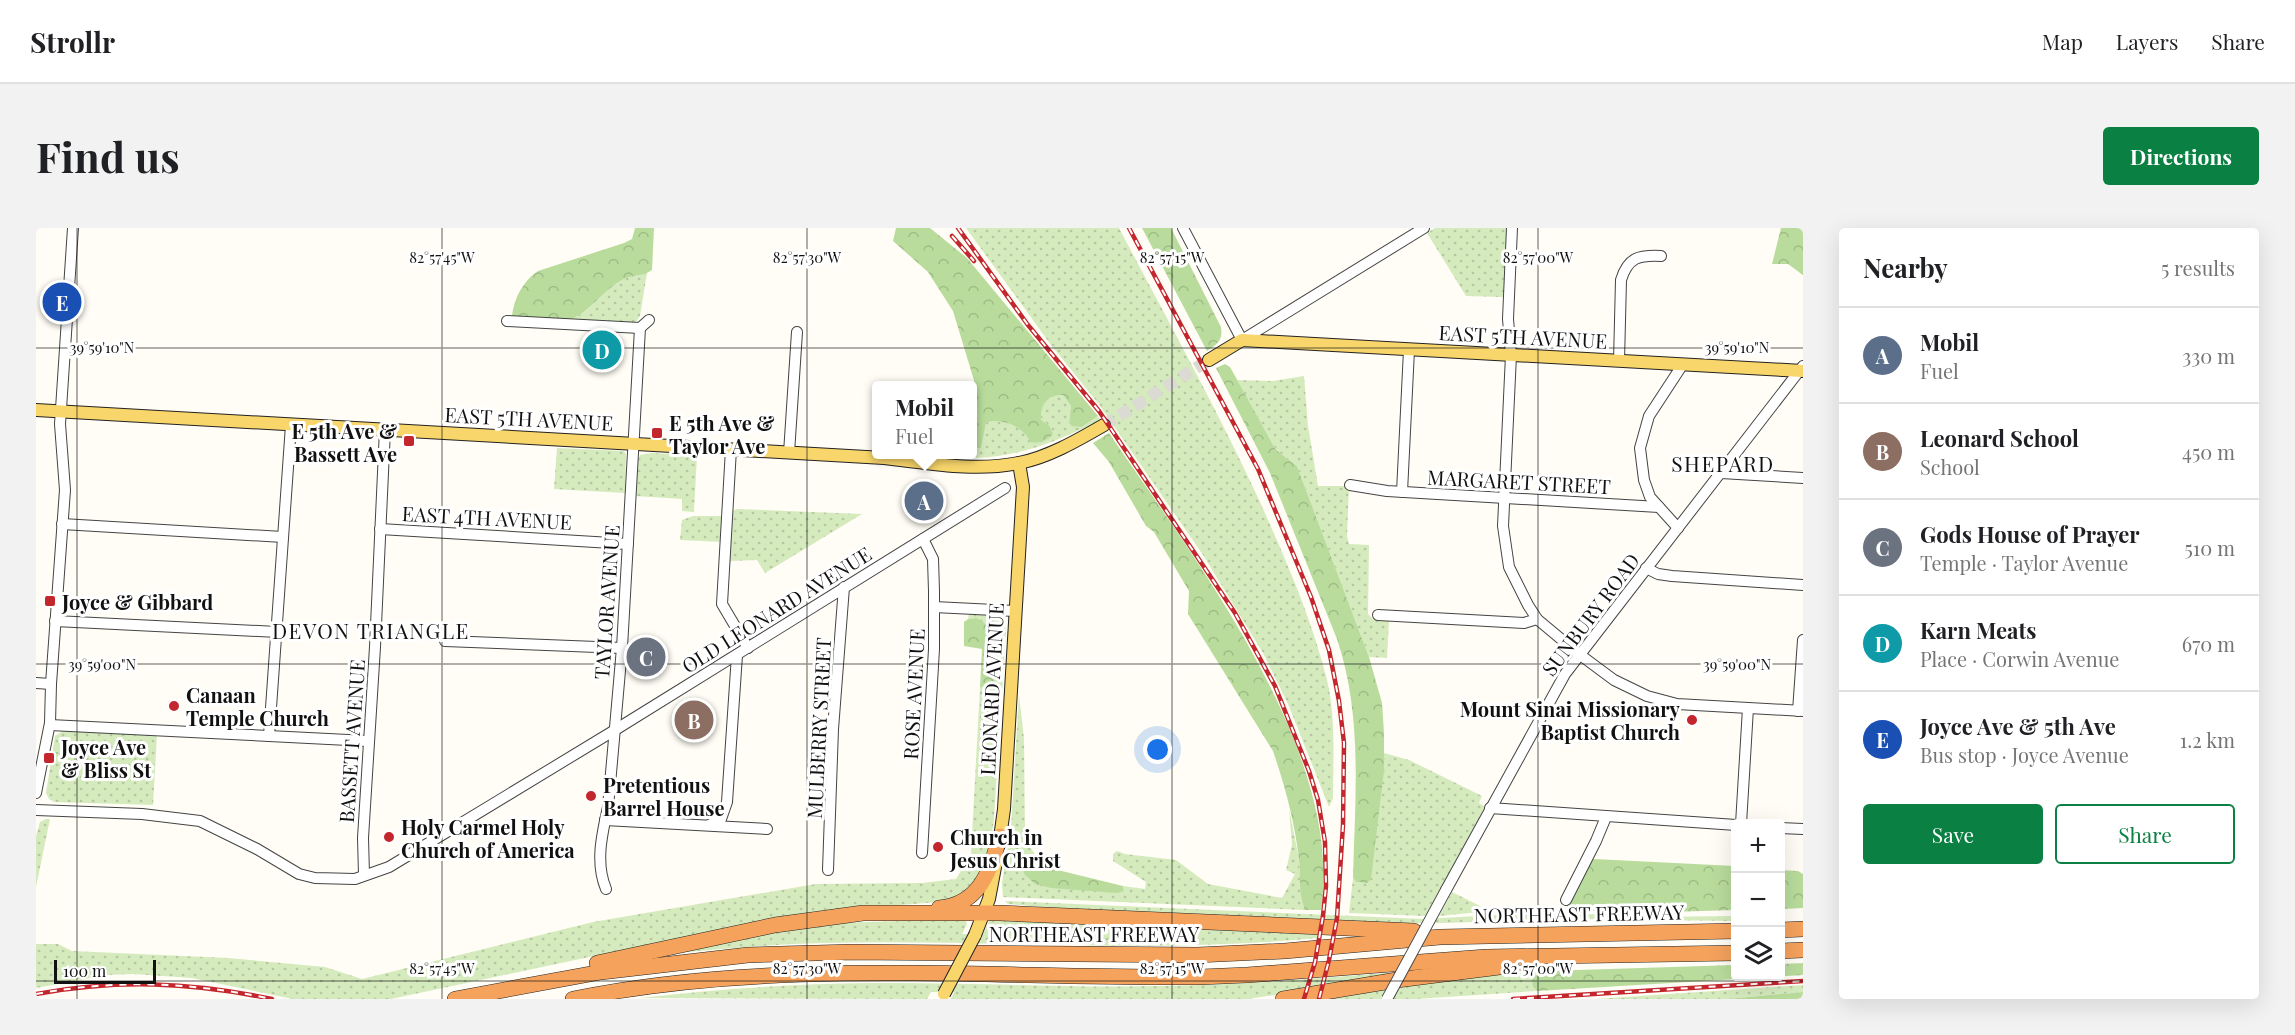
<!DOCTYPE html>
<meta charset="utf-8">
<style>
body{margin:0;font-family:"Playfair Display",serif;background:#f2f2f2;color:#202124}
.controls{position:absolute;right:18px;bottom:18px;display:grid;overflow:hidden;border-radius:6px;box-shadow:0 6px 24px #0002}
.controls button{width:54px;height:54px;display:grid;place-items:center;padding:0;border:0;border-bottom:2px solid #e0e0e0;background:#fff;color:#202124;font:30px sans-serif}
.scale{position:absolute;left:18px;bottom:15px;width:102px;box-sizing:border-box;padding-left:6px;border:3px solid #111;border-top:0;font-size:16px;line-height:21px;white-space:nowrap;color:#111;-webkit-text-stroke:4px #fff;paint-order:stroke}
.you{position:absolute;left:1122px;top:522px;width:21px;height:21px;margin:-15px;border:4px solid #fff;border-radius:50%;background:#1a73e8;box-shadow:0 0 0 9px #1a73e833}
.badge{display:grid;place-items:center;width:39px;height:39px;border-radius:50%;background:#0b8043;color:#fff;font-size:20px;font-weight:700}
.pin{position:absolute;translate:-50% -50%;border:3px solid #fff;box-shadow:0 2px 6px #0006}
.popup{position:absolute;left:836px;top:153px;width:105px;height:78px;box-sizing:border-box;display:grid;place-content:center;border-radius:6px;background:#fff;filter:drop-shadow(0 2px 4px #0005);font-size:20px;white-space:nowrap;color:#757577}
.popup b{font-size:22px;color:#202124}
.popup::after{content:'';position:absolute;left:50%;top:100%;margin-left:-12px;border:12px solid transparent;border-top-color:#fff}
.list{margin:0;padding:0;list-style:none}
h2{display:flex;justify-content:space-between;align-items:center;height:78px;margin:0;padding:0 24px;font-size:26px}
h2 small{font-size:20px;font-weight:400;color:#757577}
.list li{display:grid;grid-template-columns:39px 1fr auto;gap:18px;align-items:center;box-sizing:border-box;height:96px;padding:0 24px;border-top:2px solid #e0e0e0}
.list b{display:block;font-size:22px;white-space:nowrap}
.list p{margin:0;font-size:20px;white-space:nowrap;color:#757577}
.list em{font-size:20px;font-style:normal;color:#757577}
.actions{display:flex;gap:12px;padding:18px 24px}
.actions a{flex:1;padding:14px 0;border:2px solid #0b8043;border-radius:6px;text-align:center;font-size:21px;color:#0b8043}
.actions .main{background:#0b8043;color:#fff}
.icon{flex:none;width:33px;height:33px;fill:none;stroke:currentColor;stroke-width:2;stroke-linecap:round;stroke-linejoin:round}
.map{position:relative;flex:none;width:1767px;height:771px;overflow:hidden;border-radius:6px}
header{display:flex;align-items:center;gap:36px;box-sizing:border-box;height:84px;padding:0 30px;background:#fff;border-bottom:2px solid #e0e0e0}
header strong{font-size:28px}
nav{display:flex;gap:33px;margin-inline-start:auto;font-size:21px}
.intro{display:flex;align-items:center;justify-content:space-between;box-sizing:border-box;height:144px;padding:0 36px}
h1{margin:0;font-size:42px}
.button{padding:15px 27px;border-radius:6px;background:#0b8043;color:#fff;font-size:21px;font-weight:700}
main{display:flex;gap:36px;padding:0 36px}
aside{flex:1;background:#fff;border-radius:6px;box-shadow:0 6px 24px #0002}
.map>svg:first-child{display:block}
.grass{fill:url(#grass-dots)}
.forest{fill:url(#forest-crowns)}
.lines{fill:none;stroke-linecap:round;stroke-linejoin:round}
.major-tunnel{stroke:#dbdad3;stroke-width:12;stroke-dasharray:12 6;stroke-linecap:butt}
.minor-casing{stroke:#444;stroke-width:12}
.major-casing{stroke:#222;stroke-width:14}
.highway-casing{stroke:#222;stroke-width:16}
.minor{stroke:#fff;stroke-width:10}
.major{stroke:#f9d66b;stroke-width:12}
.highway{stroke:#f5a25d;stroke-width:15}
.rail-casing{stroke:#c4262e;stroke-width:4.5}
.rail{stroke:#fff;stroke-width:2;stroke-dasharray:7;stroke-linecap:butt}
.minor-bridge-casing{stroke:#444;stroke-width:12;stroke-linecap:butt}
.major-bridge-casing{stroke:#222;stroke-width:14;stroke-linecap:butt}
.minor-bridge{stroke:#fff;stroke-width:10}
.major-bridge{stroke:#f9d66b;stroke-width:12}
.ticks{fill:none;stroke:#111;stroke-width:1.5;stroke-opacity:0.45}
.poi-dot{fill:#c4262e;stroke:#fff;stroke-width:2}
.labels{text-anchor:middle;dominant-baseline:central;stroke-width:6;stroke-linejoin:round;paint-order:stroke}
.street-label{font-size:20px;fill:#111;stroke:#fff}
.poi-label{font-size:20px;font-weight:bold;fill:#111;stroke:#fff;text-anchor:start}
.neighbourhood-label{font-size:21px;letter-spacing:1.5px;fill:#111;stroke:#fff}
.ticks-label{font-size:15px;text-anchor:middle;fill:#111;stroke:#fff;stroke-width:6;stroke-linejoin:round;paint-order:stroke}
</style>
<header>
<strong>Strollr</strong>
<nav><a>Map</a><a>Layers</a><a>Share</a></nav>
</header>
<div class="intro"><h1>Find us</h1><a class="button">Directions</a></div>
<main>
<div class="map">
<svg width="1767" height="771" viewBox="0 0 1767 771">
<defs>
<pattern id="grass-dots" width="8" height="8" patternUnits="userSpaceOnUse" patternTransform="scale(1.5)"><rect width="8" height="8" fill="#d5ebbd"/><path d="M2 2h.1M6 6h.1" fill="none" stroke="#b6c8a1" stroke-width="1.8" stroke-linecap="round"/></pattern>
<pattern id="forest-crowns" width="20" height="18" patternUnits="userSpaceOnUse" patternTransform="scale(1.5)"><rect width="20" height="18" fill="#b9dc9c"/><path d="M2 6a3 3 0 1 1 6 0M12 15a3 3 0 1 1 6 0" fill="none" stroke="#9ebc85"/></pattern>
</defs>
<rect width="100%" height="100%" fill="#fffdf5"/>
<g class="grass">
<path d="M930,0H1083C1131,91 1181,181 1224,274C1250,332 1276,391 1291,452C1300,490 1297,531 1297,570L1293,579L1252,476L1227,425L1167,327L1062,175L1015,117Z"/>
<polygon points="1399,0 1472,0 1468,69 1430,68 1391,5"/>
<path d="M611,45L604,88L599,95L534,92C555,83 568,61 588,51C595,48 604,47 611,45Z"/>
<polygon points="1268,148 1272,198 1282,258 1313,258 1311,308 1313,316 1333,317 1332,386 1338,392 1353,393 1351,430 1333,429 1261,238 1240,222 1201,152 1237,153"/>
<path d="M1024,166L1027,167L1035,178L1033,195L1046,199L1062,188L1065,192C1020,213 991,227 940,230V220H945L950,195C962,188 984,199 993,209L1013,197L1005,192C1004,178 1010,169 1024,166Z"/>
<polygon points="521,220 588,223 590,226 589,265 518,261"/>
<polygon points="615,225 661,227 658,284 646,283 646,271 599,268 602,232 604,227"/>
<polygon points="701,281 826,286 729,345 721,332 693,333 696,283"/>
<polygon points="657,288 689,288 688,314 644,312 646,292"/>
<path d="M933,386C948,387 965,384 970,401L958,590L953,629L935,660L915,671L904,674L782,683L742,689L355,771H257L156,750L97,746L71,747L0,760V716H22L36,723L192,730L289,739L326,751L557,694L780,656L886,655L920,651L935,626L944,459L958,462L940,390L932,391Z"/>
<path d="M983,467L988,511L989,605C993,621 1001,630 1013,640L997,636L990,637L988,646L1088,663L1087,658L1109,661L1110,654L1077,633V626L1081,623L1089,626L1140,632L1172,656L1246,670L1259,646L1250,642L1256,617L1253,581L1263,631L1266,675L1269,682L967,669L966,655L975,599Z"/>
<polygon points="27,503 121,507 117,577 18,574 13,571 10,565 19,508"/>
<polygon points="1348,525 1373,532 1446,568 1443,575 1449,579 1390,688 1313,685 1317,650 1320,654 1325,655 1339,607"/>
<polygon points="10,591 14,591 0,659 0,608 4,594"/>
<polygon points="1416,664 1454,683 1403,688"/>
<polygon points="969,673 1388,691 1514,684 1614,689 1699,688 1700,693 1539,691 1405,695 1321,695 1053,683 972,676"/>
<path d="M929,691L931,696L926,706H947L954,691L1282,701L1281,710C1117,726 952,711 787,715C737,716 687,721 638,725L749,702L800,695Z"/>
<polygon points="1510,743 1500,747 1497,759 1501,763 1380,771 1273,771 1457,746"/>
<path d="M1364,744V748L1212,771H915L918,764H895L891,771L604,770C680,761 757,756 834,755C931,754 1027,760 1124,758C1204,757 1284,750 1364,744Z"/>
<polygon points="1767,757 1767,764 1691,771 1560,771"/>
</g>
<g class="forest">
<path d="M599,0H618L616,42C608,48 597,47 588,51C568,61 555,83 534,92L476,88C478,70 487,53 502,43L588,15L596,11Z"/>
<path d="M860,0H894L931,30L1062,188L1046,199L1036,198L1033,195L1035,178L1027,167C1012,166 1004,177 1005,192L1013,197L1017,206C1011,213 1003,216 994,214C990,200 963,188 950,195L945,220H940V159L917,83L892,44L857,13Z"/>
<path d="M1106,0H1135L1185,99C1187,112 1182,116 1171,123Z"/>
<polygon points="1745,0 1767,0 1767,47 1752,36 1736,36"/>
<path d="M1189,136L1194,139L1240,222L1261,238L1333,429L1346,475L1348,505V542L1335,651L1331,655L1320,654L1317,650C1319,570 1327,488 1301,411L1234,245L1180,140Z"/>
<path d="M1073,205C1158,330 1309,524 1285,682H1269C1262,667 1265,648 1263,632C1259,595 1249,558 1237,523L1152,386L1153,363L1118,304L1110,298L1073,234L1057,215Z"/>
<path d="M940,390C966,400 958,439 958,462L944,459L946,421L928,418V394L932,391Z"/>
<polygon points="1558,631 1699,638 1699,682 1600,685 1532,681 1530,674 1552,633"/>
<polygon points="997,636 1087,658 1088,663 1081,665 1015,660 999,656 988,646 988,640 990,637"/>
<polygon points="1744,642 1762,643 1767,646 1767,680 1745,681"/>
<polygon points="1767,735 1767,747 1501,763 1497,759 1496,752 1500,747 1510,743 1699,737 1700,748 1744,748 1745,736"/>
<polygon points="1767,764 1767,771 1691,771"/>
</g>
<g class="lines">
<polyline class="major-tunnel" points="1068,197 1173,132"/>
<g class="minor-casing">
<g id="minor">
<polyline points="1147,0 1206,112 1388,0"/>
<polyline points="1476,0 1472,91 1475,127 1467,298 1473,339 1492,377 1501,391 1543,426 1578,452 1611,468 1641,476 1767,483"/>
<polyline points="471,93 604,100"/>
<path d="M1583,133L1585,52C1592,29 1603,27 1625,28"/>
<polyline points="695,221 686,376 712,420"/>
<polyline points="753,225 761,104"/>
<polyline points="1685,245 1767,250"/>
<polyline points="1314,257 1351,263 1623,279"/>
<polyline points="1366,264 1373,122"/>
<polyline points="26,296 247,309"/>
<polyline points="1642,300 1614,269 1608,252 1604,220 1613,188 1647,136"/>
<polyline points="344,301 592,316"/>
<polyline points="1610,340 1622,346 1636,348 1767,357"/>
<polyline points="898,379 979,383"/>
<polyline points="1342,387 1488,395 1501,391"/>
<polyline points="19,393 241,404"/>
<polyline points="409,413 586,420"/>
<polyline points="0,455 15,456"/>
<polyline points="1762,483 1767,412"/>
<polyline points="14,497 332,513"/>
<polyline points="233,508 255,197"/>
<polyline points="0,565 14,495 15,456 29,262 24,196 37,0"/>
<polyline points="1454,580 1700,597"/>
<polyline points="0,582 106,586 164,593 221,621 263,646 279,650 319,651 353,639 579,502 969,260"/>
<polyline points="569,592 731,601"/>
<polyline points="1705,596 1712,480"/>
<polyline points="673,597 685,591 691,574 701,427"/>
<polyline points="1744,600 1767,601"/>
<polyline points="886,625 898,421 898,363 897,331 887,311"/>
<polyline points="792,642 797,501 808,359"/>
<polyline points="328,647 327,610 339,419 349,201"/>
<path d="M570,661C559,635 566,606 572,579L586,420L604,100L613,92"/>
<polyline points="1410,662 1529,446 1767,138"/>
<polyline points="1530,672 1560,613 1570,589"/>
</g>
</g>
<g class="major-casing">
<g id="major">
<polyline points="1173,132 1206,112 1767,143"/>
<path d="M0,182L848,230C893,235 938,244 983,235C1013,229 1042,212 1068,197"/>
<polyline points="963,617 968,581 987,259 983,235"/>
<polyline points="939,707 953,671 960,634"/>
</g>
</g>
<g class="highway-casing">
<g id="highway">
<path d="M903,680C945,676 954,642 964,608"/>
<polyline points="1744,702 1767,701"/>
<polyline points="1744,723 1767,722"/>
<polyline points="561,735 739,697 827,685 964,685 1378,703"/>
<polyline points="419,771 565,744 712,727 816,724 1161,727 1249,723 1404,709 1700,703"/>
<path d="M537,771C743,729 956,751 1164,749L1211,747L1450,729L1700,725"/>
<polyline points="1247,771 1361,752 1479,737"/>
</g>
</g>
<use href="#minor" class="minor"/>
<use href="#major" class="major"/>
<use href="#highway" class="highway"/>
<g class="rail-casing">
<g id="rail">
<polyline points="922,0 992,97 1063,183 1199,385 1239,458 1273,543 1282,572 1289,614 1290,658 1287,688 1279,734 1268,771"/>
<polyline points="1093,0 1222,241 1275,369 1293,422 1303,473 1308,515 1307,597 1301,690 1293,732 1283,771"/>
<polyline points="916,8 938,33"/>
<path d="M0,766C82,751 154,754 236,771"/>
<polyline points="1477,771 1767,753"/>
</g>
</g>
<use href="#rail" class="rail"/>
<g class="minor-bridge-casing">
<polyline id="minor-bridge" points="1351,771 1410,662"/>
</g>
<g class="major-bridge-casing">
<polyline id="major-bridge" points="908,766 939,707"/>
</g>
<use href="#minor-bridge" class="minor-bridge"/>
<use href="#major-bridge" class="major-bridge"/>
</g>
<path class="ticks" d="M41,0V771M406,0V771M771,0V771M1136,0V771M1502,0V771M0,120H1767M0,436H1767M0,753H1767"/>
<g class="poi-dot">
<rect x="615" y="199" width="12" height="12" rx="3"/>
<rect x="367" y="207" width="12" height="12" rx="3"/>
<rect x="8" y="367" width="12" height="12" rx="3"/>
<circle cx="138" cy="478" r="6"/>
<circle cx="1656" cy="492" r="6"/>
<rect x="7" y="524" width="12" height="12" rx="3"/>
<circle cx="555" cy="568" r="6"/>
<circle cx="353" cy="609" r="6"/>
<circle cx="902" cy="619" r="6"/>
</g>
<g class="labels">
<g class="street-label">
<text transform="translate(1487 108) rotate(3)">EAST 5TH AVENUE</text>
<text transform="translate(493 190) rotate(3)">EAST 5TH AVENUE</text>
<text transform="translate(1483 253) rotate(3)">MARGARET STREET</text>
<text transform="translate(451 289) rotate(3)">EAST 4TH AVENUE</text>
<text transform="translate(570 374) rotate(-86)">TAYLOR AVENUE</text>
<text transform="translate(740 381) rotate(-32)">OLD LEONARD AVENUE</text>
<text transform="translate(1554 386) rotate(-53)">SUNBURY ROAD</text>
<text transform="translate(955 461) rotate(-87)">LEONARD AVENUE</text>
<text transform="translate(877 466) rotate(-87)">ROSE AVENUE</text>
<text transform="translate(782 500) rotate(-87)">MULBERRY STREET</text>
<text transform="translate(315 513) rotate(-86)">BASSETT AVENUE</text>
<text transform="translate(1543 685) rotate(-1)">NORTHEAST FREEWAY</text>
<text x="1058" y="705">NORTHEAST FREEWAY</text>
</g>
<g class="poi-label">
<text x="633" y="194">E 5th Ave &amp;<tspan x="633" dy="23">Taylor Ave</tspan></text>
<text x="361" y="202" text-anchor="end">E 5th Ave &amp;<tspan x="361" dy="23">Bassett Ave</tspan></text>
<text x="26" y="373">Joyce &amp; Gibbard</text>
<text x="150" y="466">Canaan<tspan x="150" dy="23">Temple Church</tspan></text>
<text x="1644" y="480" text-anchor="end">Mount Sinai Missionary<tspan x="1644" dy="23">Baptist Church</tspan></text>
<text x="25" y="518">Joyce Ave<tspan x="25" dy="23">&amp; Bliss St</tspan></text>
<text x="567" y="556">Pretentious<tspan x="567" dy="23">Barrel House</tspan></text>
<text x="365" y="598">Holy Carmel Holy<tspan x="365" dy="23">Church of America</tspan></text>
<text x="914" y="608">Church in<tspan x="914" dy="23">Jesus Christ</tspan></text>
</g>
<g class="neighbourhood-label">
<text x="1687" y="235">SHEPARD</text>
<text x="335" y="402">DEVON TRIANGLE</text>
</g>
</g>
<g class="ticks-label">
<text x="406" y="35">82°57'45"W</text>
<text x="771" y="35">82°57'30"W</text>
<text x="1136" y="35">82°57'15"W</text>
<text x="1502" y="35">82°57'00"W</text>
<text x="66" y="125">39°59'10"N</text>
<text x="1701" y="125">39°59'10"N</text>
<text x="66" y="442">39°59'00"N</text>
<text x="1701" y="442">39°59'00"N</text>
<text x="406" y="746">82°57'45"W</text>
<text x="771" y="746">82°57'30"W</text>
<text x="1136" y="746">82°57'15"W</text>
<text x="1502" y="746">82°57'00"W</text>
</g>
</svg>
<div class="controls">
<button>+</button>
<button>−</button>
<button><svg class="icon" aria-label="layers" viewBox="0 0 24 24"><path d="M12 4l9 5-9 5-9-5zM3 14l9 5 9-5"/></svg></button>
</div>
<div class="scale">100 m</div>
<div class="you"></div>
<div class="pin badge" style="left:888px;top:273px;background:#5c6f8a">A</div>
<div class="popup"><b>Mobil</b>Fuel</div>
<div class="pin badge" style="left:658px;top:492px;background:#8d6e63">B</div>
<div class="pin badge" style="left:610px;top:429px;background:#6b7280">C</div>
<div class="pin badge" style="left:566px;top:122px;background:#0f9aa8">D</div>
<div class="pin badge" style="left:26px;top:74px;background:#1a4fb4">E</div>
</div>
<aside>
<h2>Nearby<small>5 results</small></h2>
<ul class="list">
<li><span class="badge" style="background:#5c6f8a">A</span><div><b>Mobil</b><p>Fuel</p></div><em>330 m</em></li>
<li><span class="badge" style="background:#8d6e63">B</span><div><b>Leonard School</b><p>School</p></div><em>450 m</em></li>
<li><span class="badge" style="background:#6b7280">C</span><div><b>Gods House of Prayer</b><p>Temple · Taylor Avenue</p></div><em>510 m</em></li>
<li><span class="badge" style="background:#0f9aa8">D</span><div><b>Karn Meats</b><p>Place · Corwin Avenue</p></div><em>670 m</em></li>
<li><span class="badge" style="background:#1a4fb4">E</span><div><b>Joyce Ave &amp; 5th Ave</b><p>Bus stop · Joyce Avenue</p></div><em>1.2 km</em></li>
</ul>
<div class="actions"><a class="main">Save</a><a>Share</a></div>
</aside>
</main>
